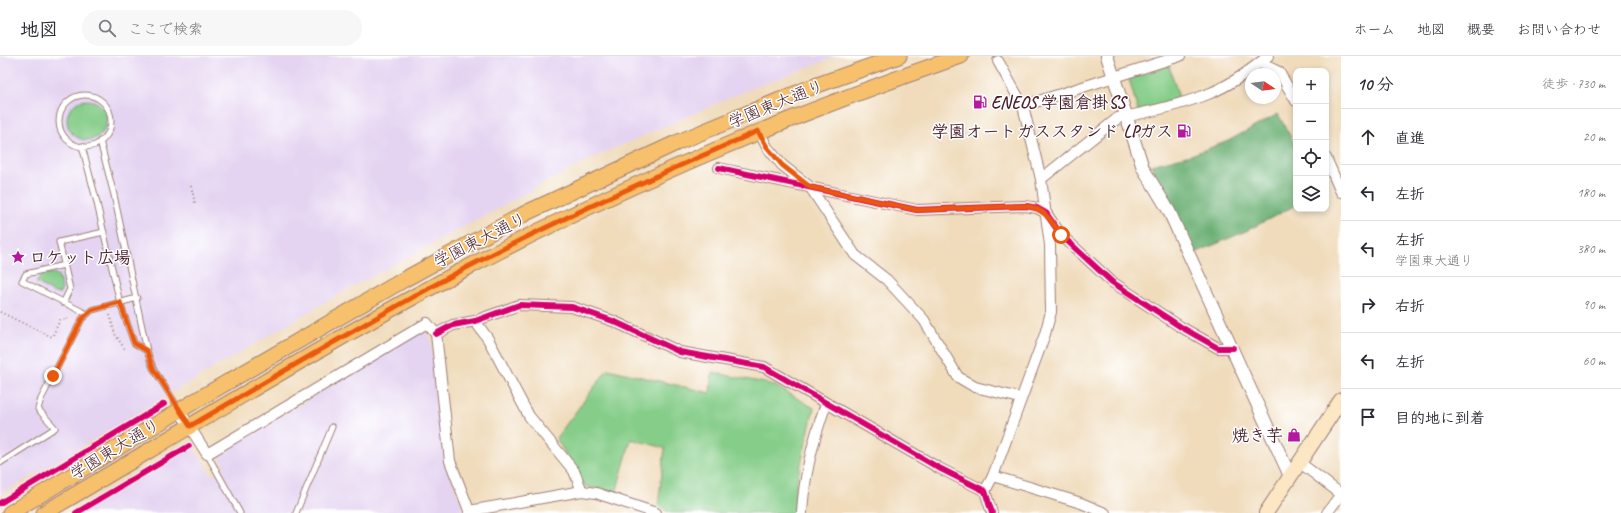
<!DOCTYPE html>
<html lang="ja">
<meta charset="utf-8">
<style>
body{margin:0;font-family:Caveat,"Klee One",sans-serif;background:#f7f7f7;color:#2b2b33}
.controls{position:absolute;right:12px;top:12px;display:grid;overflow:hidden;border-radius:8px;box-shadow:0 2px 6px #0003}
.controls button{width:36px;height:36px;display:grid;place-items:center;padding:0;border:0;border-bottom:1px solid #e1e1e2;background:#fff;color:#2b2b33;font:20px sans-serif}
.compass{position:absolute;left:1245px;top:12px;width:36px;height:36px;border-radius:50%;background:#fff;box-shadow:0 2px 6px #0003;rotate:103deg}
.stop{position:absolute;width:12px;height:12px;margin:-9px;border:3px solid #ea580c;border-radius:50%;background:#fff}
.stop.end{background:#ea580c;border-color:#fff;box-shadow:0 1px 4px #0008}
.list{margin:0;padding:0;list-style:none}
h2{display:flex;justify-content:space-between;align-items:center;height:52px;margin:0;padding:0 16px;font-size:17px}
h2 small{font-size:13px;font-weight:400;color:#7c7c81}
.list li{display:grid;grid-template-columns:26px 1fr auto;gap:12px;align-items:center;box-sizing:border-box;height:56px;padding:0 16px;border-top:1px solid #e1e1e2}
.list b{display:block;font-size:15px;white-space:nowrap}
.list p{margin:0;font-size:13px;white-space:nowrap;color:#7c7c81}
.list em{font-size:13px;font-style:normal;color:#7c7c81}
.icon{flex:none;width:22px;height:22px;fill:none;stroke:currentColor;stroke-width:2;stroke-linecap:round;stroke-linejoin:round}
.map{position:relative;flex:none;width:1341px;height:457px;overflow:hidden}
header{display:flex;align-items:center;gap:24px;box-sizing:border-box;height:56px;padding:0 20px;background:#fff;border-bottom:1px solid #e1e1e2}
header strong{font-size:19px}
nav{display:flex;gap:22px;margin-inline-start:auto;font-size:14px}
.search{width:280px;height:36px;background:#f7f7f7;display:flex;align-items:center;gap:10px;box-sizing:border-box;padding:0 14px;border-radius:22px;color:#7c7c81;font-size:15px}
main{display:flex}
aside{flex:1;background:#fff}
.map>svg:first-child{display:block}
.built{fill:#e4d3f1}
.green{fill:#86cd89;stroke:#68765a}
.forest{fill:#6cb075;stroke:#5b6850}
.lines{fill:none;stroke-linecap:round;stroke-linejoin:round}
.service-casing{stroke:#9d7d73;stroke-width:7}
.minor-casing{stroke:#9d7d73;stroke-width:12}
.tertiary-casing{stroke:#9d7d73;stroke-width:14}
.secondary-casing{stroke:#9d7d73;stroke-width:16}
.primary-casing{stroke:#9d7d73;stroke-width:17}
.path{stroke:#9d7d73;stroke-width:2;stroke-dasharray:1 3;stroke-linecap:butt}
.service{stroke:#fff;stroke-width:5}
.minor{stroke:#fff;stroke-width:10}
.tertiary{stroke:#fff;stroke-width:12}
.secondary{stroke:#fce6c4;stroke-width:14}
.primary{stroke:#f7c06c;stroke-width:15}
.cycleway-casing{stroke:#fff;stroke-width:8}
.cycleway{stroke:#d6006c;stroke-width:6}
.route{stroke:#ea580c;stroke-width:5}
.labels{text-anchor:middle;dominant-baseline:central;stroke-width:3;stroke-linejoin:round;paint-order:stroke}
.poi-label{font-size:17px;font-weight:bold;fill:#4a1f2b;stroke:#fff;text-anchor:start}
.street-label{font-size:17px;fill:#4a1f2b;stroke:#fff}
</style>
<header>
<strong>地図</strong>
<div class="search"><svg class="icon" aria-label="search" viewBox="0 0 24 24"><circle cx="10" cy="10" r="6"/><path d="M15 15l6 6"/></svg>ここで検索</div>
<nav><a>ホーム</a><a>地図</a><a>概要</a><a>お問い合わせ</a></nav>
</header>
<main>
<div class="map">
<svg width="1341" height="457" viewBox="0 0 1341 457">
<rect width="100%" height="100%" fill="#fff"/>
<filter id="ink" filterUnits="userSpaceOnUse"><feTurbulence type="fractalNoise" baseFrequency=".025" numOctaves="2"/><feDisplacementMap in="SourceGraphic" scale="8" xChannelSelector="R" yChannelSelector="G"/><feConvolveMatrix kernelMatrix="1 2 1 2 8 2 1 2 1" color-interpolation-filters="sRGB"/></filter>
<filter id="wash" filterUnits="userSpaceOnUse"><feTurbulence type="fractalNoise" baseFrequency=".012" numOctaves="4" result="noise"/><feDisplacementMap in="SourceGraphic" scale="16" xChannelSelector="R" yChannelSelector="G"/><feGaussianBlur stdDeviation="0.9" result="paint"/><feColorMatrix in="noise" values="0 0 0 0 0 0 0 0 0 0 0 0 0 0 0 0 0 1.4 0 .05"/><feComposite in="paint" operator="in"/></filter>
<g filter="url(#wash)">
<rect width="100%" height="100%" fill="#f0dbbb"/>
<g class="built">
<polygon points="0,0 838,0 750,33 590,103 330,243 0,439"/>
<polygon points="418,276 427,277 431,284 445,406 465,457 82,457 193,391 212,420 225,411 218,398"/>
</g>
<g class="green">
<polygon points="1169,10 1179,42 1138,55 1129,23"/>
<circle cx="87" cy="64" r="20"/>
<polygon points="51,217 58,219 62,233 60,237 54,237 36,226 40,220"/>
<polygon points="608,313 710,337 712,316 774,329 814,352 796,429 794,457 671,457 658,450 665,392 631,383 616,437 585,430 556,382"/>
</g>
<polygon class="forest" points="1278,58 1293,85 1296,96 1296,149 1246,175 1195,197 1151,109 1191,99 1228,85"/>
</g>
<g filter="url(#ink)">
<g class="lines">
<g class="service-casing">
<g id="service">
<circle cx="85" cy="65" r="26"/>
<polyline points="82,90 96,143 120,247 134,287 147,295 114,139 100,85"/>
<polyline points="64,209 26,218 22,225 87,258"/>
<polyline points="63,247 70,233 59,186 104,176"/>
<polyline points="147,295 153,312 179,353"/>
<polyline points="207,398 240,457"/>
<polyline points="0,407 55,372 38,353 41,343 82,263 92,254 137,242"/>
<polyline points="296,457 332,371"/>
</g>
</g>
<g class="minor-casing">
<g id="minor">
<polyline points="1260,7 1279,16 1296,45"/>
<polyline points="1023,50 1180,0"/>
<polyline points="759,75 767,91 782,109 810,131 855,199 887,224 924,264 958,321 975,331 1020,342"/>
<polyline points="1326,102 1341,136"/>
<polyline points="719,112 917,154 1026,150 1037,152 1046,157 1061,179 1112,226 1181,271 1218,292 1233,292"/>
<path d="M1041,123L1118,62C1145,57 1183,48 1208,38C1229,30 1251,14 1268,0"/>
<polyline points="475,265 488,283 529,360 574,415 582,435"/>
<polyline points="436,278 453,269 475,265 519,249 572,251 613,265 680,296 764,311 939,412 985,435 992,457"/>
<polyline points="179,354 207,398 427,267 436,278 450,405 470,457"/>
<polyline points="1299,406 1341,438"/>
<polyline points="993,420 1081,447 1105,457"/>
<polyline points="985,435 993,420 1045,278 1051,256 1050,189 1041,123 1023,50 998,5"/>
<polyline points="469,455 582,435 596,437 656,457"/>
<path d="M802,457C804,419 813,384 826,348"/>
<polyline points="1327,457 1341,438"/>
</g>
</g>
<g class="tertiary-casing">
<polyline id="tertiary" points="1107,0 1143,112 1169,155 1290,420"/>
</g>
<g class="secondary-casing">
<polyline id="secondary" points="1266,457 1341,344"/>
</g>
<g class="primary-casing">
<g id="primary">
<polyline points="10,457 195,345 405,223 528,156 676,87 809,32 899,0"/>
<path d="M44,457C183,375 321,290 463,214C623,129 790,59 961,0"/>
</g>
</g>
<g class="path">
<polyline points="191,130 195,147"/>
<polyline points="0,256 52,281 60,264 68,263"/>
<polyline points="110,259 115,278 126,295"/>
</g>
<use href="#service" class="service"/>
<use href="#minor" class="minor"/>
<use href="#tertiary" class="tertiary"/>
<use href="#secondary" class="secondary"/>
<use href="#primary" class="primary"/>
<g class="cycleway-casing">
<g id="cycleway">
<polyline points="719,112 917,154 1026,150 1037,152 1046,157 1061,179 1112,226 1181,271 1218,292 1233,292"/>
<polyline points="436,278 453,269 475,265 519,249 572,251 613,265 680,296 764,311 939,412 985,435 992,457"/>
<polyline points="0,447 164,348"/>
<polyline points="76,457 189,390"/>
</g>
</g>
<use href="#cycleway" class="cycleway"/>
</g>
</g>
<g class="lines" filter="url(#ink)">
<path class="route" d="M53,320L82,263L92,254L120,246L134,287L147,295L153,312L190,370C281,317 371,263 464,213C560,162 659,119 758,75L767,91L782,109L810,131L917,154L1026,150C1046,153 1050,164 1061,179"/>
</g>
<defs>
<g id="fuel-bare" transform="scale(1.08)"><path d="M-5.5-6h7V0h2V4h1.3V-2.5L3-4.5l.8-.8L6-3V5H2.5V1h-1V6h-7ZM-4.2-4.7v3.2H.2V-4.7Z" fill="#b5179e" stroke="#fff" stroke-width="2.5" paint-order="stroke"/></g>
<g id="sight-bare" transform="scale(1.08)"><path d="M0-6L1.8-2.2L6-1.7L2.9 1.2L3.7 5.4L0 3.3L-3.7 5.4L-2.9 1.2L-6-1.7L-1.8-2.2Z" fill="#b5179e" stroke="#fff" stroke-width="2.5" paint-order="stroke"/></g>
<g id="shop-bare" transform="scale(1.08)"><path d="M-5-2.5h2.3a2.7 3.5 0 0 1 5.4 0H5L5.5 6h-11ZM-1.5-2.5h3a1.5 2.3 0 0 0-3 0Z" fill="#b5179e" stroke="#fff" stroke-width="2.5" paint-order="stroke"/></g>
</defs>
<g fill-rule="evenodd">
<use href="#fuel-bare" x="980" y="46"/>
<use href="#fuel-bare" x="1184" y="75"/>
<use href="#sight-bare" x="18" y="201"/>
<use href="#shop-bare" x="1294" y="379"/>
</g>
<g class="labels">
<g class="poi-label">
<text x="991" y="46">ENEOS 学園倉掛SS</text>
<text x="1173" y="75" text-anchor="end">学園オートガススタンド LPガス</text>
<text x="29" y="201">ロケット広場</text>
<text x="1283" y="379" text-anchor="end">焼き芋</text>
</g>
<g class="street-label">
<text transform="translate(776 48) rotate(-22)">学園東大通り</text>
<text transform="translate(480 184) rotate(-27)">学園東大通り</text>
<text transform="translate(115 393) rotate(-31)">学園東大通り</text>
</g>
</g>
</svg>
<div class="controls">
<button>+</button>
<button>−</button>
<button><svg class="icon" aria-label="locate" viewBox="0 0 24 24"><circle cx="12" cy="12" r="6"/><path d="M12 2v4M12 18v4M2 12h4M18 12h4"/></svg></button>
<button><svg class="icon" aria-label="layers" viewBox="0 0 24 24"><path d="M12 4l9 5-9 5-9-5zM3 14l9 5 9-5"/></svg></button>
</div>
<svg class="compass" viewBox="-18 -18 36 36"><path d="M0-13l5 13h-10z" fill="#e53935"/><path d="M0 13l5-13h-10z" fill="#7c7c81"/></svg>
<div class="stop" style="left:1061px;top:179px"></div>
<div class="stop end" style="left:53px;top:320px"></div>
</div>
<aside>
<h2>10 分<small>徒歩 · 730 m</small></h2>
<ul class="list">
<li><svg class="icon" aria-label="ahead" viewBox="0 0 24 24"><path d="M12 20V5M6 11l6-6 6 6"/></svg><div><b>直進</b></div><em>20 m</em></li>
<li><svg class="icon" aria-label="left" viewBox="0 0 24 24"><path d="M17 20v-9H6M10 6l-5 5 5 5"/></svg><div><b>左折</b></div><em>180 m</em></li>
<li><svg class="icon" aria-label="left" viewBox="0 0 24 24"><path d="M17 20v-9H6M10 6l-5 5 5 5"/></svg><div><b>左折</b><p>学園東大通り</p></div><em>380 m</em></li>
<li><svg class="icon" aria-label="right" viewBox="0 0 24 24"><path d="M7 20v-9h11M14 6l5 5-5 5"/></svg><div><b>右折</b></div><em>90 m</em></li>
<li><svg class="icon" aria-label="left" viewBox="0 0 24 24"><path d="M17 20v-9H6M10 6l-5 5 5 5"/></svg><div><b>左折</b></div><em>60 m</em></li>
<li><svg class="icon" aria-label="arrive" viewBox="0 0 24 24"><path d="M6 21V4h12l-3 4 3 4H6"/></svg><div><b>目的地に到着</b></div></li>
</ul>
</aside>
</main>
